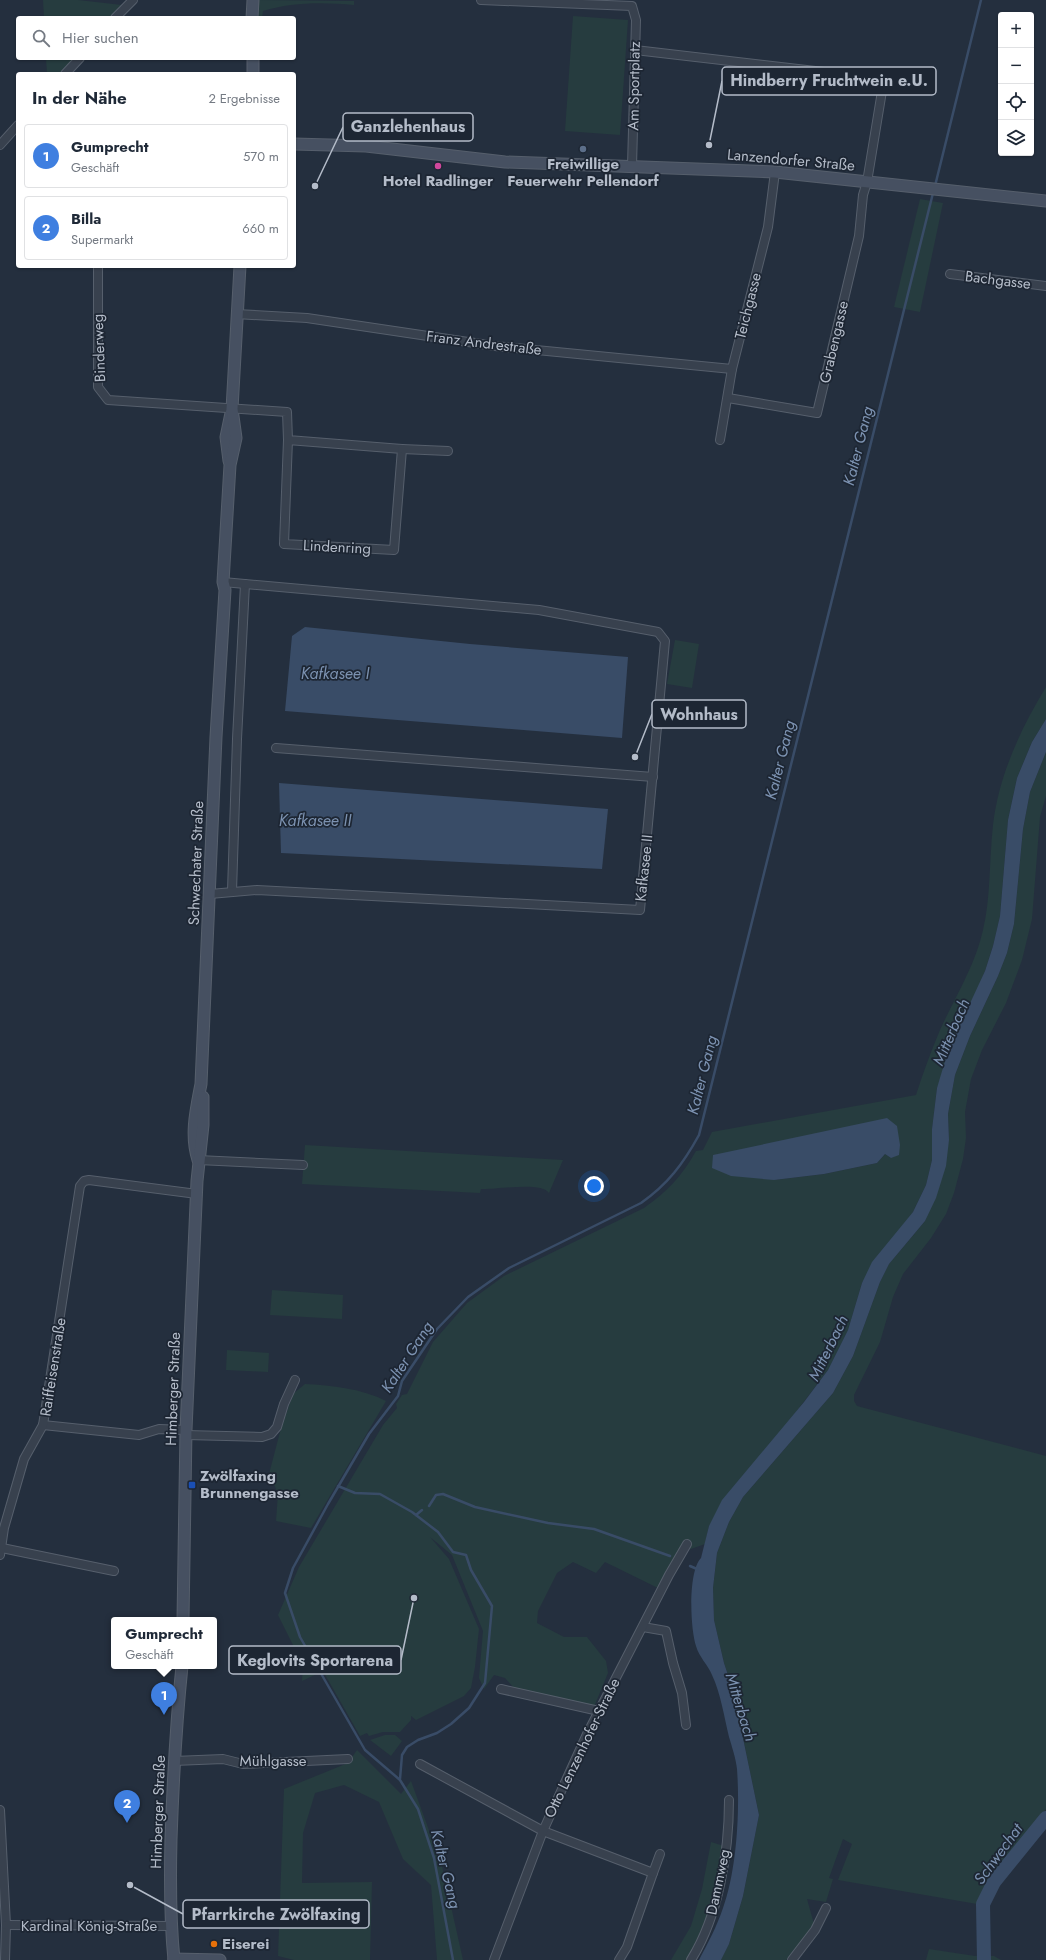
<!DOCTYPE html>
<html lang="de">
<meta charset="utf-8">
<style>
body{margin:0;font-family:Jost,sans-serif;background:#f6f6f7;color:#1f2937}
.controls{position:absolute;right:12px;top:12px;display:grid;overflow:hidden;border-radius:4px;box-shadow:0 1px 3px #0004}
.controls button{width:36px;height:36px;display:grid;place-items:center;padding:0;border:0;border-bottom:1px solid #e0e1e3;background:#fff;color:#1f2937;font:20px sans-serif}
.you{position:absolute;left:594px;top:1186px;width:14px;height:14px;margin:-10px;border:3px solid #fff;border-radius:50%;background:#1a73e8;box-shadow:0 0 0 6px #1a73e833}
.badge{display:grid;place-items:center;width:26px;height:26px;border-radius:50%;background:#d93025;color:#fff;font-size:13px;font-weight:700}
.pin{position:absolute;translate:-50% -33px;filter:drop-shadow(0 1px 2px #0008)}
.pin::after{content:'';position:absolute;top:21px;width:14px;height:12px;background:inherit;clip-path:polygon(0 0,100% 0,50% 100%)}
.popup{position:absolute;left:111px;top:1617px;width:106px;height:52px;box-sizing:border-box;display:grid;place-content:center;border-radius:4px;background:#fff;filter:drop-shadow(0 1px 3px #0005);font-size:13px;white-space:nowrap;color:#747a83}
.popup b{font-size:15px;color:#1f2937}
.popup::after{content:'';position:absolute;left:50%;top:100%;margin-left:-8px;border:8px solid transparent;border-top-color:#fff}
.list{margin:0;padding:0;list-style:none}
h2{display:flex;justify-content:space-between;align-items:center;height:52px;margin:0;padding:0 16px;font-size:17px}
h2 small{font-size:13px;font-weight:400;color:#747a83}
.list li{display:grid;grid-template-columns:26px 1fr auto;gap:12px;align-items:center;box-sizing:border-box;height:64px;margin:0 8px 8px;padding:0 8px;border:1px solid #e0e1e3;border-radius:4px}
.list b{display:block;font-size:15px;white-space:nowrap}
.list p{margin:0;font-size:13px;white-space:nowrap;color:#747a83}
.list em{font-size:13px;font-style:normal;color:#747a83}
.icon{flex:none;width:22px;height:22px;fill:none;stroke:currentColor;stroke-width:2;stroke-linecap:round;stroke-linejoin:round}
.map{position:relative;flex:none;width:1046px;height:1960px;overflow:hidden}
.search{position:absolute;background:#fff;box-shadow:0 1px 3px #0004;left:16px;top:16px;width:280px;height:44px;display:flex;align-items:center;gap:10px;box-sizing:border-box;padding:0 14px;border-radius:4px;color:#747a83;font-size:15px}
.panel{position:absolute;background:#fff;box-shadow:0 1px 3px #0004;left:16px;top:72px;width:280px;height:196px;border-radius:4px}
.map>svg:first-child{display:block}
.green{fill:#263c3f;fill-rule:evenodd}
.water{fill:#394c67}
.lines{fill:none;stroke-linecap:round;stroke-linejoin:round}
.stream{stroke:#394c67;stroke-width:2.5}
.river{stroke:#394c67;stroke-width:14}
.street-casing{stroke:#565f6c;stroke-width:10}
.secondary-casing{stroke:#565f6c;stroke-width:13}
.street{stroke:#38414e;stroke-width:8}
.secondary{stroke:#465061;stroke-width:11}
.service-dot{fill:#5c6f8a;stroke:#1d2633;stroke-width:1.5}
.hotel-dot{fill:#d1479c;stroke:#1d2633;stroke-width:1.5}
.transit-dot{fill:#1a4fb4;stroke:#1d2633;stroke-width:1.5}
.food-dot{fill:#e8710a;stroke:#1d2633;stroke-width:1.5}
.labels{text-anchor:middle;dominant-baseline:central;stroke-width:3.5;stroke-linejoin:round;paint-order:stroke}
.street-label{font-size:15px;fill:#b4bcc9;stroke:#1d2633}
.poi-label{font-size:15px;font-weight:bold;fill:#b4bcc9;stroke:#1d2633}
.water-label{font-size:16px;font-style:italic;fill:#7c92b1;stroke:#1d2633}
.leader{fill:none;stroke:#b4bcc9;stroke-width:1.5}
.callout-dot{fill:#b4bcc9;stroke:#1d2633;stroke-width:1.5}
.callout{fill:#1d2633;stroke:#b4bcc9;stroke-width:1.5}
.callout-label{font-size:16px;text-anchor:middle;font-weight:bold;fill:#b4bcc9}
</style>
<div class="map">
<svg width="1046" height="1960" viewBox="0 0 1046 1960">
<rect width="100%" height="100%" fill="#242f3e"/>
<g class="green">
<polygon points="43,0 78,0 122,5 110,18 44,18"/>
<path d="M259,0L354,1V5C323,2 292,2 263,11L262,18H257Z"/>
<polygon points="573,16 628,20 620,135 565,131"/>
<polygon points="46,58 74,58 59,74 47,74"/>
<polygon points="920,199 943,203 920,312 894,307"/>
<polygon points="675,640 699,644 692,688 667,684"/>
<path d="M1046,687V719L1032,742L1017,778L1008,820L1000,916L993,946L985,971L937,1088L932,1129V1160L926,1185L913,1212L862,1283L848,1330L828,1370L709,1526L705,1544L691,1549L681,1548L660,1589L605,1562L596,1573L573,1562L557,1573L538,1611L537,1623L564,1637H587L606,1661L608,1673L594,1707L514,1688L505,1678L494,1675L484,1689L479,1678L483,1631L452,1555L430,1537L449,1559L479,1629L475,1667L471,1688L464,1696L416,1720L411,1716V1720L400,1732H383L369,1736L367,1733L360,1736L323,1671L302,1681L303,1665L278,1615L299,1567L383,1425L397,1408L396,1404L402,1395L407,1394L433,1342L467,1303L504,1276L644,1208C668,1191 682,1176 696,1151L703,1150L712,1132L916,1095C923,1073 931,1051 940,1030C955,997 975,966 983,930C991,896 989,860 993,825C999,775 1020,730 1046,687ZM900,1145L891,1158L885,1154L877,1163L824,1174L774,1180Z"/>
<polygon points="1046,752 1046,796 1040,817 1032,919 1022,960 1006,1003 982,1050 971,1079 965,1112 966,1138 963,1159 954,1193 946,1214 931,1238 903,1274 893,1297 880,1342 854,1395 854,1401 857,1406 1046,1456 1046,1809 987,1884 977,1904 838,1880 852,1844 843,1839 829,1878 833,1879 826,1902 807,1899 814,1924 794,1953 786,1960 721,1960 729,1944 743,1896 759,1815 733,1690 724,1663 714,1620 713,1588 717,1553 729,1522 743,1497 833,1393 853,1356 880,1282 889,1264 925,1221 949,1140 948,1114 955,1075 970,1036 998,976 1007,953 1014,924 1023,829 1030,792"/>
<path d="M305,1145L563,1160L549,1193C542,1181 495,1190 481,1189L480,1193L302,1184Z"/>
<polygon points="272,1290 343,1295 342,1319 270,1315"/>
<polygon points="227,1350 269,1353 268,1372 226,1370"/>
<path d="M305,1384C331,1385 363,1389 386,1401L311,1528L276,1521L278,1493L269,1474L280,1432L293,1394Z"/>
<polygon points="385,1735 395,1735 402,1741 391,1756 370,1740"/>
<polygon points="357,1750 401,1794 411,1781 442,1866 463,1960 437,1960 431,1885 403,1859 379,1802 344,1785 315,1793 303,1833 302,1883 372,1882 370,1960 294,1960 278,1956 284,1789 348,1763"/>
<polygon points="711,1842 724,1846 712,1904 706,1927 689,1960 671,1960 691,1926 702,1889"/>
<polygon points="929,1949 975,1956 994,1956 1001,1960 926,1960"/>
</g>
<g class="water">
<polygon points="305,627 470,644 628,657 622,738 285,711 292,636"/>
<path d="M1046,719V752L1030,792L1023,829L1014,924L1007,953L998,976L970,1036L955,1075L948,1114L949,1140L946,1166L936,1198L925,1221L889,1264L880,1282L853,1356L833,1393L743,1497L729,1522L717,1553L713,1588L714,1620L724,1663L733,1690L759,1815L743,1896L729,1944L721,1960H699C708,1943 717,1926 723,1908C737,1869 740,1810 737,1769C736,1759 732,1747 729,1737C724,1717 721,1694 712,1675C708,1665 699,1657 696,1646C690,1628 688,1571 701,1558L709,1526L722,1500L804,1402L828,1370L848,1330L862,1283L872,1262L913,1212L926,1185L932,1160V1129L937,1088L948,1051L985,971L993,946L1000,916L1008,820L1017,778L1032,742Z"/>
<polygon points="279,783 608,809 602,869 281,853"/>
<polygon points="887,1118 897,1126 900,1145 899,1155 891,1158 885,1154 877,1163 824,1174 774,1180 731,1176 712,1168 713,1155"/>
</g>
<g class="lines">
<g class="stream">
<polyline points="935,186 981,0"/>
<polyline points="338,1486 355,1493 380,1494 412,1512 438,1532 453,1552 466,1555 471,1570 492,1606 485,1683 469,1708 451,1724 437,1733 418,1740 407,1747 402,1755 400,1779"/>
<polyline points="429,1506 436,1495 443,1494 475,1507 548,1523 594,1529 670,1556"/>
<polyline points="416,1515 422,1510"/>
<polyline points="690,1566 697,1569"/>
<path d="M453,1960L434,1858L418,1809L400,1780L365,1750L300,1637L285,1593L293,1568L328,1504L369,1434L398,1396L402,1381L437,1329L468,1297L509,1268L641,1203C668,1184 683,1164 699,1135L933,193"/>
</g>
<polyline class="river" points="984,1960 983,1904 994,1882 1046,1818"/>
<g class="street-casing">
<g id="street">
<polyline points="481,0 632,6 636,20 632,166"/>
<polyline points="115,18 133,0"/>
<polyline points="635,50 884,79 867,182 863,195 859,236 817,413 728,398"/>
<polyline points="65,74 80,58"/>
<polyline points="0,145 18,125"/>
<polyline points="98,266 98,387 108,400 287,412 288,440 284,544 394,550 402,449 288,440"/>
<polyline points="950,274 1046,286"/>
<polyline points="236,314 307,318 495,346 732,369"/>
<polyline points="720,440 732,369 768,227 775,172"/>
<polyline points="402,449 448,451"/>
<polyline points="276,748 653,777"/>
<polyline points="232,891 237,739 245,584"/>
<polyline points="210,894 257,890 640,910 665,641 658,632 539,610 223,582"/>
<polyline points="198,1160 303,1165"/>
<polyline points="43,1425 139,1435 159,1429 186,1430"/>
<polyline points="186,1435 262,1437 271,1434 277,1427 284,1404 295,1380"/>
<polyline points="2,1548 114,1571"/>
<polyline points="0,1555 4,1528 24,1459 43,1425 80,1186 84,1181 89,1180 197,1194"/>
<polyline points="643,1627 666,1631 673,1663 682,1693 686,1725"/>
<polyline points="501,1689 599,1711"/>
<polyline points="174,1761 223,1759 243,1764 348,1759"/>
<polyline points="420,1764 543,1831 653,1873 627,1947 619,1960"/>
<polyline points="0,1810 6,1925 5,1960"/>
<polyline points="653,1873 660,1854"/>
<polyline points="6,1925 171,1926"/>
<polyline points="494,1960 543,1831 587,1734 669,1575 687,1544"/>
<path d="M691,1960C719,1915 729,1852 729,1800"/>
<polyline points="792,1960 815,1930 826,1908"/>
</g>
</g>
<g class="secondary-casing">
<g id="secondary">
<polyline points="252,18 253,0"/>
<polyline points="253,58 253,74"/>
<polyline points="294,144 366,146 505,162 775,172 1046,201"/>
<polyline points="229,461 226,437 231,413"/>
<path d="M198,1160C190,1135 196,1110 201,1084L216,737L225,590L223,582L230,465L236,438L232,409L240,266"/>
<polyline points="183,1620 186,1430 197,1181 203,1125 203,1097"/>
<polyline points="174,1959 220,1960"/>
<path d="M174,1960C170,1920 170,1879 171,1839C173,1781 176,1724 182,1666"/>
</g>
</g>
<use href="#street" class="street"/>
<use href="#secondary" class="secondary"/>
</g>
<circle class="service-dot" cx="583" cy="149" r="4"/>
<circle class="hotel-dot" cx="438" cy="166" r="4"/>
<rect class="transit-dot" x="188" y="1481" width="8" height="8" rx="2"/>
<circle class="food-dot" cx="214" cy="1944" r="4"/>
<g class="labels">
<g class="street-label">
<text transform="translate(634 86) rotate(-89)">Am Sportplatz</text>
<text transform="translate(791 160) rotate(5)">Lanzendorfer Straße</text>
<text transform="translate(998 280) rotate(7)">Bachgasse</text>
<text transform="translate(748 306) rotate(-76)">Teichgasse</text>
<text transform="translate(834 342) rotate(-77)">Grabengasse</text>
<text transform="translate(484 343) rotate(7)">Franz Andrestraße</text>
<text transform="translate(99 348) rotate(-92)">Binderweg</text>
<text transform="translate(337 547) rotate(3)">Lindenring</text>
<text transform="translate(196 863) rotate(-88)">Schwechater Straße</text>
<text transform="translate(644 868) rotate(-84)">Kafkasee II</text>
<text transform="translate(53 1367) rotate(-81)">Raiffeisenstraße</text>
<text transform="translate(173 1389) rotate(-88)">Himberger Straße</text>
<text transform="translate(582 1748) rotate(-64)">Otto Lenzenhofer-Straße</text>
<text x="273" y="1761">Mühlgasse</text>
<text transform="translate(158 1812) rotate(-88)">Himberger Straße</text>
<text transform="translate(718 1882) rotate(-78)">Dammweg</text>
<text x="89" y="1926">Kardinal König-Straße</text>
</g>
<g class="poi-label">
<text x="583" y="164">Freiwillige<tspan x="583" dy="17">Feuerwehr Pellendorf</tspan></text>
<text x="438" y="181">Hotel Radlinger</text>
<text x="200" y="1476" text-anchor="start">Zwölfaxing<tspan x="200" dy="17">Brunnengasse</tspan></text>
<text x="222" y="1944" text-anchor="start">Eiserei</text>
</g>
<g class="water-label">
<text transform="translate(858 446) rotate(-76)">Kalter Gang</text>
<text x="335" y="673">Kafkasee I</text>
<text transform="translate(780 760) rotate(-76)">Kalter Gang</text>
<text x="315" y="820">Kafkasee II</text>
<text transform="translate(951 1032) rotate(-67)">Mitterbach</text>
<text transform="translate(702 1075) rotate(-76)">Kalter Gang</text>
<text transform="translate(828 1348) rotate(-64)">Mitterbach</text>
<text transform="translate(407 1357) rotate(-57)">Kalter Gang</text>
<text transform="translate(741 1707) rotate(73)">Mitterbach</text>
<text transform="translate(998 1854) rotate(-54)">Schwechat</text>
<text transform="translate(446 1869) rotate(76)">Kalter Gang</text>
</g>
</g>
<path class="leader" d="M709 145L722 81M315 186L343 127M635 757L652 714M414 1598L401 1660M130 1885L183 1914"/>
<g class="callout-dot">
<circle cx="709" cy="145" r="4"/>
<circle cx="315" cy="186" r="4"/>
<circle cx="635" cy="757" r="4"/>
<circle cx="414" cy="1598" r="4"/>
<circle cx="130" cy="1885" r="4"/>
</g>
<g class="callout">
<rect x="722" y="67" width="214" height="28" rx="4"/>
<rect x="343" y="113" width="130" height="28" rx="4"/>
<rect x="652" y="700" width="94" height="28" rx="4"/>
<rect x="229" y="1646" width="172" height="28" rx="4"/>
<rect x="183" y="1900" width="186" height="28" rx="4"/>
</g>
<g class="callout-label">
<text x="829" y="86">Hindberry Fruchtwein e.U.</text>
<text x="408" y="132">Ganzlehenhaus</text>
<text x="699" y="720">Wohnhaus</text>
<text x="315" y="1666">Keglovits Sportarena</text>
<text x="276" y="1920">Pfarrkirche Zwölfaxing</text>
</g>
</svg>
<div class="controls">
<button>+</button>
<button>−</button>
<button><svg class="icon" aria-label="locate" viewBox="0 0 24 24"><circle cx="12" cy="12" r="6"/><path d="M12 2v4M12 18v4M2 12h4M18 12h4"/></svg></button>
<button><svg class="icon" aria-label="layers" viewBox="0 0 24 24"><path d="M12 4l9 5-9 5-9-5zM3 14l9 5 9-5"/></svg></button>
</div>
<div class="you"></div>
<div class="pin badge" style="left:164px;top:1715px;background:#3f7fe0">1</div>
<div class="popup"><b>Gumprecht</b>Geschäft</div>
<div class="pin badge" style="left:127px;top:1823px;background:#3f7fe0">2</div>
<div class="search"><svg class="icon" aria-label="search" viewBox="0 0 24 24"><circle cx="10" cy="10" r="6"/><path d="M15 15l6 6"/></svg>Hier suchen</div>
<section class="panel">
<h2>In der Nähe<small>2 Ergebnisse</small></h2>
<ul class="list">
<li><span class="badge" style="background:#3f7fe0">1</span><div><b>Gumprecht</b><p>Geschäft</p></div><em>570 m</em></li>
<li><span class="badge" style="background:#3f7fe0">2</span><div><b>Billa</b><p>Supermarkt</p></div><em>660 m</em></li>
</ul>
</section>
</div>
